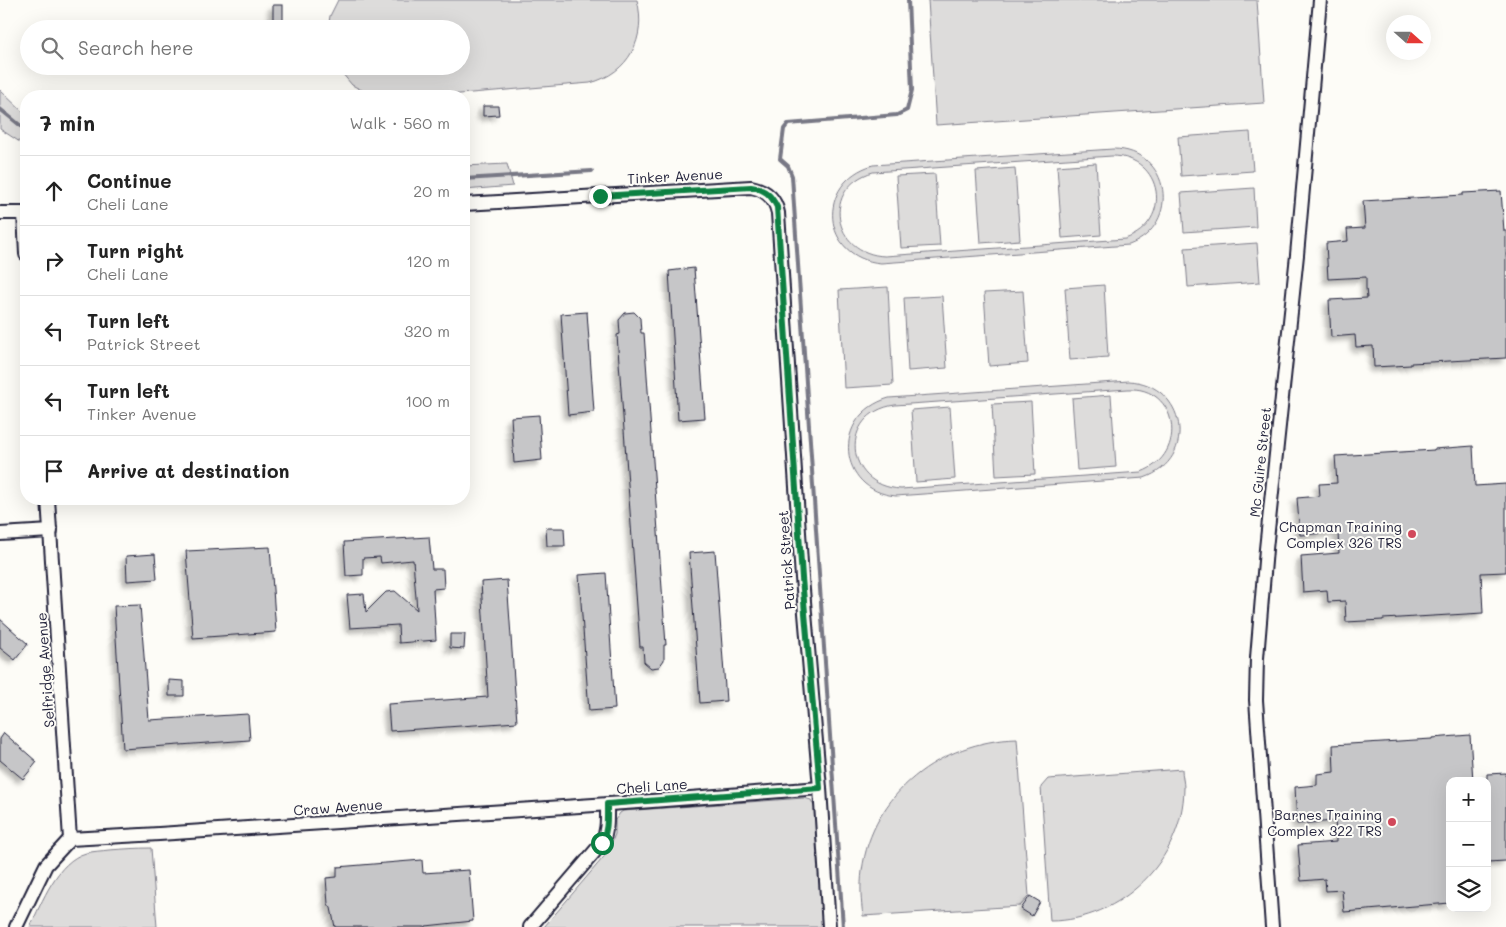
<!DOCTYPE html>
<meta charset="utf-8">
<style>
body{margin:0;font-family:Mali,sans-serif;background:#f6f6f6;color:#222}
.controls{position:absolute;right:15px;bottom:15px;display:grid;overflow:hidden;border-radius:10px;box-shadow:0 5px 20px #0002}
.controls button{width:45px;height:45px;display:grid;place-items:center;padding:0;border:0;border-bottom:1px solid #e0e0e0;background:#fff;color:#222;font:25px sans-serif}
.compass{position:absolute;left:1386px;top:15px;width:45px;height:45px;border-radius:50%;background:#fff;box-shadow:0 5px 20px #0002;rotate:111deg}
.stop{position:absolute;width:15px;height:15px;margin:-11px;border:4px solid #0b8043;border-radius:50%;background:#fff}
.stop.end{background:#0b8043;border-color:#fff;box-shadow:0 1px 5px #0008}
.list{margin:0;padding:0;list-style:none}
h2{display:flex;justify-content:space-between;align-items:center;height:65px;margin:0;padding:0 20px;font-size:21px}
h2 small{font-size:16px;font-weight:400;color:#767676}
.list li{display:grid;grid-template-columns:32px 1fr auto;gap:15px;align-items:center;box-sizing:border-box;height:70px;padding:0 20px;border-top:1px solid #e0e0e0}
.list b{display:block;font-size:19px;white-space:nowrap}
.list p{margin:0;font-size:16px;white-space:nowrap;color:#767676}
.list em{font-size:16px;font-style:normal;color:#767676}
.icon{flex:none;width:28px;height:28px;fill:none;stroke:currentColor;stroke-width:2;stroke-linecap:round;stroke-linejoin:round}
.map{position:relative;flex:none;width:1506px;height:927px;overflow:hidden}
.search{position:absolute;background:#fff;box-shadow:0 5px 20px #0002;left:20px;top:20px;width:450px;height:55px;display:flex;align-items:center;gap:12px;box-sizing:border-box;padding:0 18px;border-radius:28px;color:#767676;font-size:19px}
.panel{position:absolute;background:#fff;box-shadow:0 5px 20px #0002;left:20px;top:90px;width:450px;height:415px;border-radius:20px}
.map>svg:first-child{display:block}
.green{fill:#dddcdb;stroke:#807f8b;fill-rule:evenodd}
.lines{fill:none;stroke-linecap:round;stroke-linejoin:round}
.stream{stroke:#787885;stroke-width:4}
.building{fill:#c6c6c8;stroke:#22223b;filter:url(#shadow)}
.minor-casing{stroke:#22223b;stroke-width:16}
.minor{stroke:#fdfcf7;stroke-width:12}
.route{stroke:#0b8043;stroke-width:6}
.poi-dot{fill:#d1495b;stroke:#fdfcf7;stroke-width:2}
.labels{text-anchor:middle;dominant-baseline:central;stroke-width:4;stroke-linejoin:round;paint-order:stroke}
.street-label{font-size:14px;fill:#22223b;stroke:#fdfcf7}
.poi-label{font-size:14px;fill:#22223b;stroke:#fdfcf7;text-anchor:end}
</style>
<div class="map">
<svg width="1506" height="927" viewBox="0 0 1506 927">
<defs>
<filter id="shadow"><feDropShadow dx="-4.5" dy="4.5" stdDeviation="2.5" flood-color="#0004"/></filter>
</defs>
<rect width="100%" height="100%" fill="#fdfcf7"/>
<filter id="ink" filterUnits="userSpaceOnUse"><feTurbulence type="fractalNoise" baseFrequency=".02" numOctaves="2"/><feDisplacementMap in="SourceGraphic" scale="10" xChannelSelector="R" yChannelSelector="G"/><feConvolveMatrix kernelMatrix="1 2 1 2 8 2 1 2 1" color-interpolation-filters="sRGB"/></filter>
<g filter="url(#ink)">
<g class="green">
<path d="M338,0H637C647,38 629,73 590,83L436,96H373L352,85L336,66H461V29H328L330,16Z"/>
<polygon points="928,0 1257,0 1264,103 936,125"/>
<polygon points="0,90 26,115 26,146 0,129"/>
<polygon points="1250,132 1253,171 1181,176 1178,137"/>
<path d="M1113,149C1171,149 1182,225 1129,245L881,263C821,258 815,182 873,165ZM1112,156C1163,156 1174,222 1125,239L885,256C832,254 821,187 873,172Z"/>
<polygon points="1096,163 1101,235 1062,238 1057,166"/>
<polygon points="507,164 513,186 464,190 464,166"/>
<polygon points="1015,168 1020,240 981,243 976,171"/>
<polygon points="935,174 940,246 901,248 896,176"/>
<polygon points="1254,188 1256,227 1184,232 1181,193"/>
<polygon points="1257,243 1260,282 1188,287 1185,248"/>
<polygon points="1104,285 1108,357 1070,360 1065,288"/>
<polygon points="888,287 893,385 844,388 839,290"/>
<polygon points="1023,291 1028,363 989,366 984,293"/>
<polygon points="942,296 947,368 908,371 904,298"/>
<path d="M1129,381C1186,384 1199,459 1144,478L896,496C837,491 831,415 889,398ZM1128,389C1178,386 1189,455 1141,472L901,489C843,486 839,413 895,405Z"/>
<polygon points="1111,395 1116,467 1077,470 1072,398"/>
<polygon points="1031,402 1035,474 996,476 992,404"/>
<polygon points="950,407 955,479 916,482 911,410"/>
<path d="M1017,739L1029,896L1020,906L863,916C861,901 860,886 862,871C872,793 941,741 1017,739Z"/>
<path d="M1182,769C1182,775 1184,782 1184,788C1183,860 1121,921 1050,921L1041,787L1048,779Z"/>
<polygon points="804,798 811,800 815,808 823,927 544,927 608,852 615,834 615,820 620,813 623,811"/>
<path d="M151,848L157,927H30C42,902 57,861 86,853C94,851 102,851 109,850C123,849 137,848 151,848Z"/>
</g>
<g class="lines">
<g class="stream">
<polyline points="0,109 26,130"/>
<polyline points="464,179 592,171"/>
<polyline points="843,927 792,176 788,166 780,159 784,129 788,124 897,115 907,110 912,90 908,0"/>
</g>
</g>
<g class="building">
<rect x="273" y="5" width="10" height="19"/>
<polygon points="483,106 498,106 499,115 483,116"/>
<polygon points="1501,191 1504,231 1506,231 1506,358 1411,363 1411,365 1374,367 1373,346 1356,347 1355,335 1331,337 1329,300 1367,298 1366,288 1366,277 1328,279 1326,243 1348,241 1347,229 1365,228 1363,201 1463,195 1463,193"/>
<polygon points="694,268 705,418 678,420 669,271"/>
<polygon points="587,312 594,412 568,415 561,314"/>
<polygon points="634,312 640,318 641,333 644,333 666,645 664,645 664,660 659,667 651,668 644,662 643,647 640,647 617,335 620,334 619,320 625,313"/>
<polygon points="539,415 542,460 514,463 511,417"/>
<polygon points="1473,446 1475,486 1506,484 1506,572 1481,573 1483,613 1383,619 1383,620 1346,622 1345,601 1328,602 1327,590 1303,592 1301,556 1339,553 1338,532 1300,535 1297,498 1320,496 1319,484 1337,483 1335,456 1434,450 1434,449"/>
<polygon points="546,528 564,528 565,546 547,546"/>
<polygon points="429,537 432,569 443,569 444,588 433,589 436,640 399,643 398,625 350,628 347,595 364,594 366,612 386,592 395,591 417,610 413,560 381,563 380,557 363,558 363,575 346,576 344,542"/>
<polygon points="270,547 276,632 193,638 186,551"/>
<polygon points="715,551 726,701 700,703 689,553"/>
<polygon points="155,554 157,579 127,581 126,556"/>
<polygon points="606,573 615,709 589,711 579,575"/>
<polygon points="507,580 517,722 390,731 388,704 488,697 481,582"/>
<polygon points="140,605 149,720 248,714 250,740 123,749 114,606"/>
<polygon points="0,619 28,644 15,660 0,648"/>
<polygon points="450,634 465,634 464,649 450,648"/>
<polygon points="169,680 184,681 184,696 169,696"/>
<polygon points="4,733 37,762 23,779 0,760 0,739"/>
<polygon points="1470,735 1473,781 1450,781 1450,903 1344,912 1342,890 1326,891 1325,879 1301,881 1298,845 1336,842 1336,831 1335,821 1297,824 1295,787 1317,785 1317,774 1334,772 1333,745 1432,739 1432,738"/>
<polygon points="1506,773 1506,861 1487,862 1487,774"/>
<polygon points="422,860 423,873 469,870 473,921 426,926 426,927 335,927 331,908 328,904 326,878 337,877 337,867"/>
<polygon points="1030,896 1040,902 1032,916 1021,909"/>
</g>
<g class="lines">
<g class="minor-casing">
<g id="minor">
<path d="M464,204L751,187C766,190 775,198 778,213L802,578L820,788L829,927"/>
<polyline points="0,213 26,213"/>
<polyline points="24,213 26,254"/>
<polyline points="48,499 70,839"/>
<polyline points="0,534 51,531"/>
<polyline points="70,839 159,834 639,802 820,788"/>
<polyline points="16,927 46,865 70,839"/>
<path d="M530,927L602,843C608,830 607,818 607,804"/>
<polyline points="1272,927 1256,700 1257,658 1266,549 1297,255 1320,0"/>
</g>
</g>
<use href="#minor" class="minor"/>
</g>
</g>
<g class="lines" filter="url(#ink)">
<path class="route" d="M600,196L751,187C765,189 771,195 777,207L802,578L820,788L607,804C607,818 608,830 602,843"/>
</g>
<g class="poi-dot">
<circle cx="1412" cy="534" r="5"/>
<circle cx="1392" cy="822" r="5"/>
</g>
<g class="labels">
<g class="street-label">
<text transform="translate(675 176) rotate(-3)">Tinker Avenue</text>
<text transform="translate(1260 462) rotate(-84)">Mc Guire Street</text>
<text transform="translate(786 560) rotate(-94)">Patrick Street</text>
<text transform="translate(45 670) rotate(-94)">Selfridge Avenue</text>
<text transform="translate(652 786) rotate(-4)">Cheli Lane</text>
<text transform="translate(338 807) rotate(-4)">Craw Avenue</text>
</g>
<g class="poi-label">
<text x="1402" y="526">Chapman Training<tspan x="1402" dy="16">Complex 326 TRS</tspan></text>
<text x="1382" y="814">Barnes Training<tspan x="1382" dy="16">Complex 322 TRS</tspan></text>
</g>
</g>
</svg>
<div class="controls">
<button>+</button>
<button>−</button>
<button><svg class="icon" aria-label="layers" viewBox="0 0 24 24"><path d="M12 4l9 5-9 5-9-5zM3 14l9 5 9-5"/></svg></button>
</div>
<svg class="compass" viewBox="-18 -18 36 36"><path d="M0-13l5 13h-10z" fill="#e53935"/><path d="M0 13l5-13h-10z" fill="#767676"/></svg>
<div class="stop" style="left:602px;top:843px"></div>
<div class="stop end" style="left:600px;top:196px"></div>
<div class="search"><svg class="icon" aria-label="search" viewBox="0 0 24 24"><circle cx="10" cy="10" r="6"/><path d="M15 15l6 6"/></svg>Search here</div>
<section class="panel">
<h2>7 min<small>Walk · 560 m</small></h2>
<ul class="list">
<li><svg class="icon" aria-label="ahead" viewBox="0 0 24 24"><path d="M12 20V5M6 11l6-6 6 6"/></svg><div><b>Continue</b><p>Cheli Lane</p></div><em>20 m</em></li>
<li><svg class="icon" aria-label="right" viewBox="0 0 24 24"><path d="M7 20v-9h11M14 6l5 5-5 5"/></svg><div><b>Turn right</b><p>Cheli Lane</p></div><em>120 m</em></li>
<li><svg class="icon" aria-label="left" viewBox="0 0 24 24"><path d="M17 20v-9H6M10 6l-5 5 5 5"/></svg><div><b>Turn left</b><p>Patrick Street</p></div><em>320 m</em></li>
<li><svg class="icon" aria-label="left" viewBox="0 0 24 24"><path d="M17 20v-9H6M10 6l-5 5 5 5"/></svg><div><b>Turn left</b><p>Tinker Avenue</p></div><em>100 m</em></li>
<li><svg class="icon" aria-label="arrive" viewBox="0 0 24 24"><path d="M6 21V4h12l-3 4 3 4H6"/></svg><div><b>Arrive at destination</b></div></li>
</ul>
</section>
</div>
